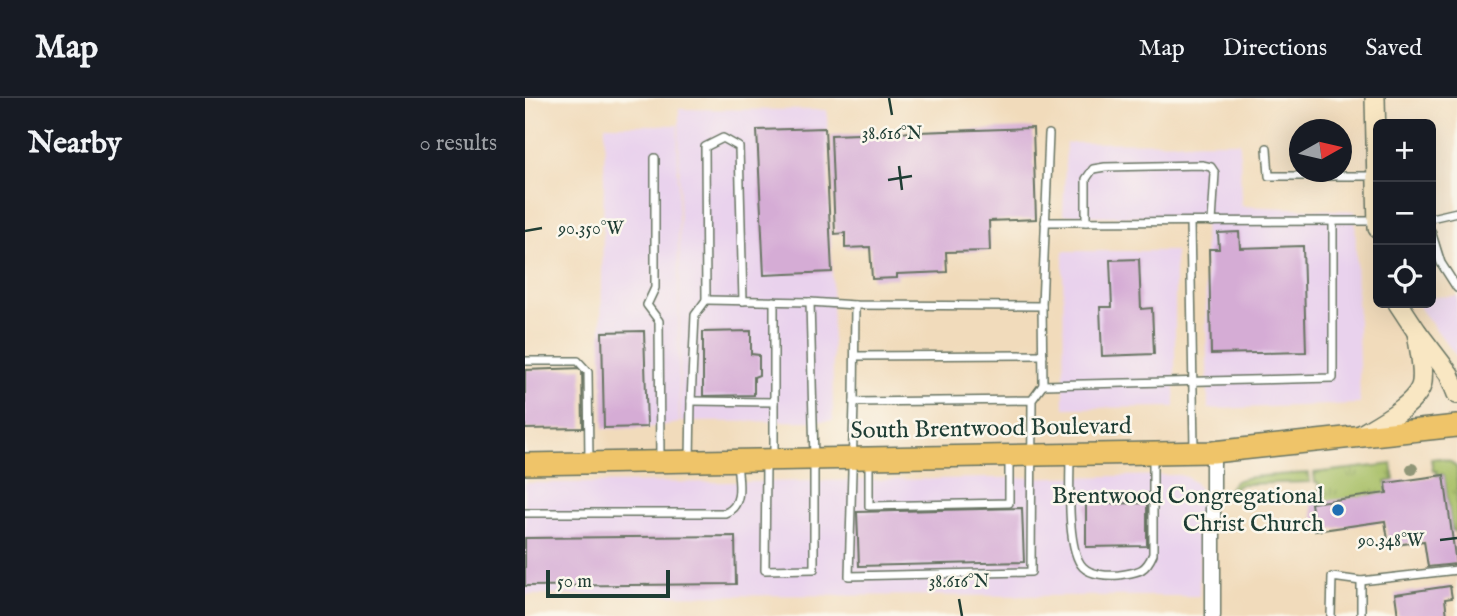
<!DOCTYPE html>
<meta charset="utf-8">
<style>
body{margin:0;font-family:"IM FELL English",serif;background:#20242c;color:#f1f3f6}
.controls{position:absolute;right:21px;top:21px;display:grid;overflow:hidden;border-radius:10px;box-shadow:0 7px 28px #0002}
.controls button{width:63px;height:63px;display:grid;place-items:center;padding:0;border:0;border-bottom:2px solid #363941;background:#171b24;color:#f1f3f6;font:35px sans-serif}
.compass{position:absolute;left:764px;top:21px;width:63px;height:63px;border-radius:50%;background:#171b24;box-shadow:0 7px 28px #0002;rotate:82deg}
.scale{position:absolute;left:21px;bottom:18px;width:124px;box-sizing:border-box;padding-left:7px;border:4px solid #1f3d34;border-top:0;font-size:19px;line-height:24px;white-space:nowrap;color:#1f3d34;-webkit-text-stroke:5px #fbf7ec;paint-order:stroke}
.list{margin:0;padding:0;list-style:none}
h2{display:flex;justify-content:space-between;align-items:center;height:91px;margin:0;padding:0 28px;font-size:30px}
h2 small{font-size:23px;font-weight:400;color:#9ea1a6}
.icon{flex:none;width:38px;height:38px;fill:none;stroke:currentColor;stroke-width:2;stroke-linecap:round;stroke-linejoin:round}
.map{position:relative;flex:none;width:932px;height:518px;overflow:hidden}
header{display:flex;align-items:center;gap:42px;box-sizing:border-box;height:98px;padding:0 35px;background:#171b24;border-bottom:2px solid #363941}
header strong{font-size:33px}
nav{display:flex;gap:38px;margin-inline-start:auto;font-size:24px}
main{display:flex}
aside{flex:1;background:#171b24}
.map>svg:first-child{display:block}
.built{fill:#e9d2ed}
.grass{fill:url(#grass-tufts);stroke:#627d4b;stroke-width:2}
.building{fill:#d5acd5}
.lines{fill:none;stroke-linecap:round;stroke-linejoin:round}
.lane-casing{stroke:#687463;stroke-width:10}
.street-casing{stroke:#687463;stroke-width:17}
.secondary-casing{stroke:#687463;stroke-width:22}
.primary-casing{stroke:#687463;stroke-width:24}
.lane{stroke:#fff;stroke-width:7}
.street{stroke:#fff;stroke-width:14}
.secondary{stroke:#f9e7c3;stroke-width:19}
.primary{stroke:#efc469;stroke-width:21}
.tree{fill:#909677}
.ticks{fill:none;stroke:#1f3d34;stroke-width:2.5}
.poi-dot{fill:#1f6fb2;stroke:#fbf7ec;stroke-width:2.5}
.labels{text-anchor:middle;dominant-baseline:central;stroke-width:5;stroke-linejoin:round;paint-order:stroke}
.street-label{font-size:24px;fill:#1f3d34;stroke:#fbf7ec}
.poi-label{font-size:24px;fill:#1f3d34;stroke:#fbf7ec;text-anchor:end}
.ticks-label{font-size:18px;text-anchor:middle;fill:#1f3d34;stroke:#fbf7ec;stroke-width:5;stroke-linejoin:round;paint-order:stroke}
</style>
<header>
<strong>Map</strong>
<nav><a>Map</a><a>Directions</a><a>Saved</a></nav>
</header>
<main>
<aside>
<h2>Nearby<small>0 results</small></h2>
<ul class="list">
</ul>
</aside>
<div class="map">
<svg width="932" height="518" viewBox="0 0 932 518">
<defs>
<pattern id="grass-tufts" width="24" height="20" patternUnits="userSpaceOnUse" patternTransform="scale(1.75)"><rect width="24" height="20" fill="#a5bd62"/><path d="M3 7l-1-3M5 7V3M7 7l1-3M15 17l-1-3M17 17v-4M19 17l1-3" fill="none" stroke="#869b52"/></pattern>
</defs>
<rect width="100%" height="100%" fill="#fbf7ec"/>
<filter id="ink" filterUnits="userSpaceOnUse"><feTurbulence type="fractalNoise" baseFrequency=".0143" numOctaves="2"/><feDisplacementMap in="SourceGraphic" scale="14" xChannelSelector="R" yChannelSelector="G"/><feConvolveMatrix kernelMatrix="1 2 1 2 8 2 1 2 1" color-interpolation-filters="sRGB"/></filter>
<filter id="wash" filterUnits="userSpaceOnUse"><feTurbulence type="fractalNoise" baseFrequency=".00686" numOctaves="4" result="noise"/><feDisplacementMap in="SourceGraphic" scale="28" xChannelSelector="R" yChannelSelector="G"/><feGaussianBlur stdDeviation="1.57" result="paint"/><feColorMatrix in="noise" values="0 0 0 0 0 0 0 0 0 0 0 0 0 0 0 0 0 1.4 0 .05"/><feComposite in="paint" operator="in"/></filter>
<g filter="url(#wash)">
<rect width="100%" height="100%" fill="#f1dbbb"/>
<g class="built">
<polygon points="154,11 302,12 307,175 308,323 155,324"/>
<polygon points="80,27 153,27 154,325 122,330 79,331 76,233"/>
<polygon points="715,44 716,108 830,113 835,306 683,311 679,120 538,117 541,45"/>
<polygon points="538,153 650,153 650,309 539,310"/>
<polygon points="932,198 932,259 897,213 893,205 906,205 906,199"/>
<polygon points="654,377 662,379 669,384 674,390 676,399 674,498 0,497 0,385 227,384"/>
</g>
<g class="grass">
<polygon points="914,360 925,363 932,370 932,446 931,433 927,433 919,377 912,377 912,373 908,373 906,361"/>
<polygon points="867,366 869,382 861,384 863,396 796,405 793,384 790,384 789,375"/>
<path d="M784,375L785,384L717,386L710,389L708,399L702,397C703,391 705,387 711,383C720,377 770,376 784,375Z"/>
</g>
<g id="blocks">
<g class="building">
<polygon points="300,30 307,174 239,177 232,32"/>
<polygon points="508,30 511,121 464,123 465,153 421,154 422,174 372,176 372,180 347,181 345,149 320,150 320,135 310,136 306,37"/>
<polygon points="714,134 715,150 778,148 781,254 686,256 684,151 694,151 693,135"/>
<polygon points="614,161 616,211 627,210 629,256 577,258 575,209 587,209 585,162"/>
<polygon points="119,233 122,329 79,330 77,234"/>
<polygon points="226,233 226,256 234,257 234,277 229,279 229,297 178,298 178,234"/>
<polygon points="57,270 58,330 0,331 0,272"/>
<polygon points="919,377 931,466 903,469 899,443 864,448 860,423 790,433 786,405 862,395 861,385"/>
<polygon points="622,405 622,448 561,449 561,406"/>
<polygon points="497,410 499,464 334,468 332,414"/>
<polygon points="210,438 211,486 0,488 0,440"/>
<polygon points="925,488 927,500 920,501 922,518 873,518 870,496"/>
</g>
</g>
</g>
<g filter="url(#ink)">
<use href="#blocks" fill-opacity="0" stroke="#687463" stroke-width="2"/>
<g class="lines">
<g class="lane-casing">
<g id="lane">
<polyline points="742,50 744,78 851,78"/>
<polyline points="130,60 130,190 122,207 134,223 135,362"/>
<polyline points="906,120 932,114"/>
<polyline points="520,124 852,123"/>
<polyline points="561,124 561,81 568,71 580,69 677,67 686,69 690,75 687,124"/>
<polyline points="665,124 669,350"/>
<polyline points="906,133 916,165 932,190"/>
<polyline points="181,202 285,204 330,207 517,208 518,287 507,302 329,304 324,478 506,474 507,302"/>
<polyline points="249,203 249,361"/>
<polyline points="517,208 524,36"/>
<polyline points="330,258 518,257"/>
<polyline points="0,263 53,263 63,274 64,364"/>
<polyline points="518,287 808,280 808,123"/>
<polyline points="166,303 249,304"/>
<polyline points="329,304 330,207"/>
<path d="M545,357C545,382 541,452 558,469C566,477 583,478 594,477C612,474 620,475 628,456V356"/>
<polyline points="165,362 166,303 170,217 181,202 180,49 198,40 214,49 218,203"/>
<polyline points="344,364 344,408 484,405 484,360"/>
<polyline points="241,366 240,472 289,471 289,361 285,204"/>
<path d="M0,415H200C220,408 213,381 212,364"/>
<polyline points="806,518 807,479 836,483 932,472"/>
<polyline points="836,518 836,483"/>
</g>
</g>
<g class="street-casing">
<polyline id="street" points="688,518 688,354"/>
</g>
<g class="secondary-casing">
<g id="secondary">
<polyline points="850,0 853,130"/>
<polyline points="873,205 892,234 924,276 932,296"/>
<path d="M834,338C852,327 894,306 897,284C899,268 894,250 892,234"/>
</g>
</g>
<g class="primary-casing">
<polyline id="primary" points="0,366 688,354 932,328"/>
</g>
<use href="#lane" class="lane"/>
<use href="#street" class="street"/>
<use href="#secondary" class="secondary"/>
<use href="#primary" class="primary"/>
</g>
<circle class="tree" cx="887" cy="371" r="6"/>
</g>
<path class="ticks" d="M364,0L367,17M374,68L377,92M363,82L387,78M0,133L17,130M915,442L932,440M434,501L437,518"/>
<circle class="poi-dot" cx="813" cy="412" r="7"/>
<g class="labels">
<g class="street-label">
<text transform="translate(466 331) rotate(-1)">South Brentwood Boulevard</text>
</g>
<g class="poi-label">
<text x="799" y="398">Brentwood Congregational<tspan x="799" dy="28">Christ Church</tspan></text>
</g>
</g>
<g class="ticks-label">
<text x="367" y="41">38.616°N</text>
<text x="66" y="136">90.350°W</text>
<text x="866" y="448">90.348°W</text>
<text x="434" y="489">38.616°N</text>
</g>
</svg>
<div class="controls">
<button>+</button>
<button>−</button>
<button><svg class="icon" aria-label="locate" viewBox="0 0 24 24"><circle cx="12" cy="12" r="6"/><path d="M12 2v4M12 18v4M2 12h4M18 12h4"/></svg></button>
</div>
<svg class="compass" viewBox="-18 -18 36 36"><path d="M0-13l5 13h-10z" fill="#e53935"/><path d="M0 13l5-13h-10z" fill="#9ea1a6"/></svg>
<div class="scale">50 m</div>
</div>
</main>
